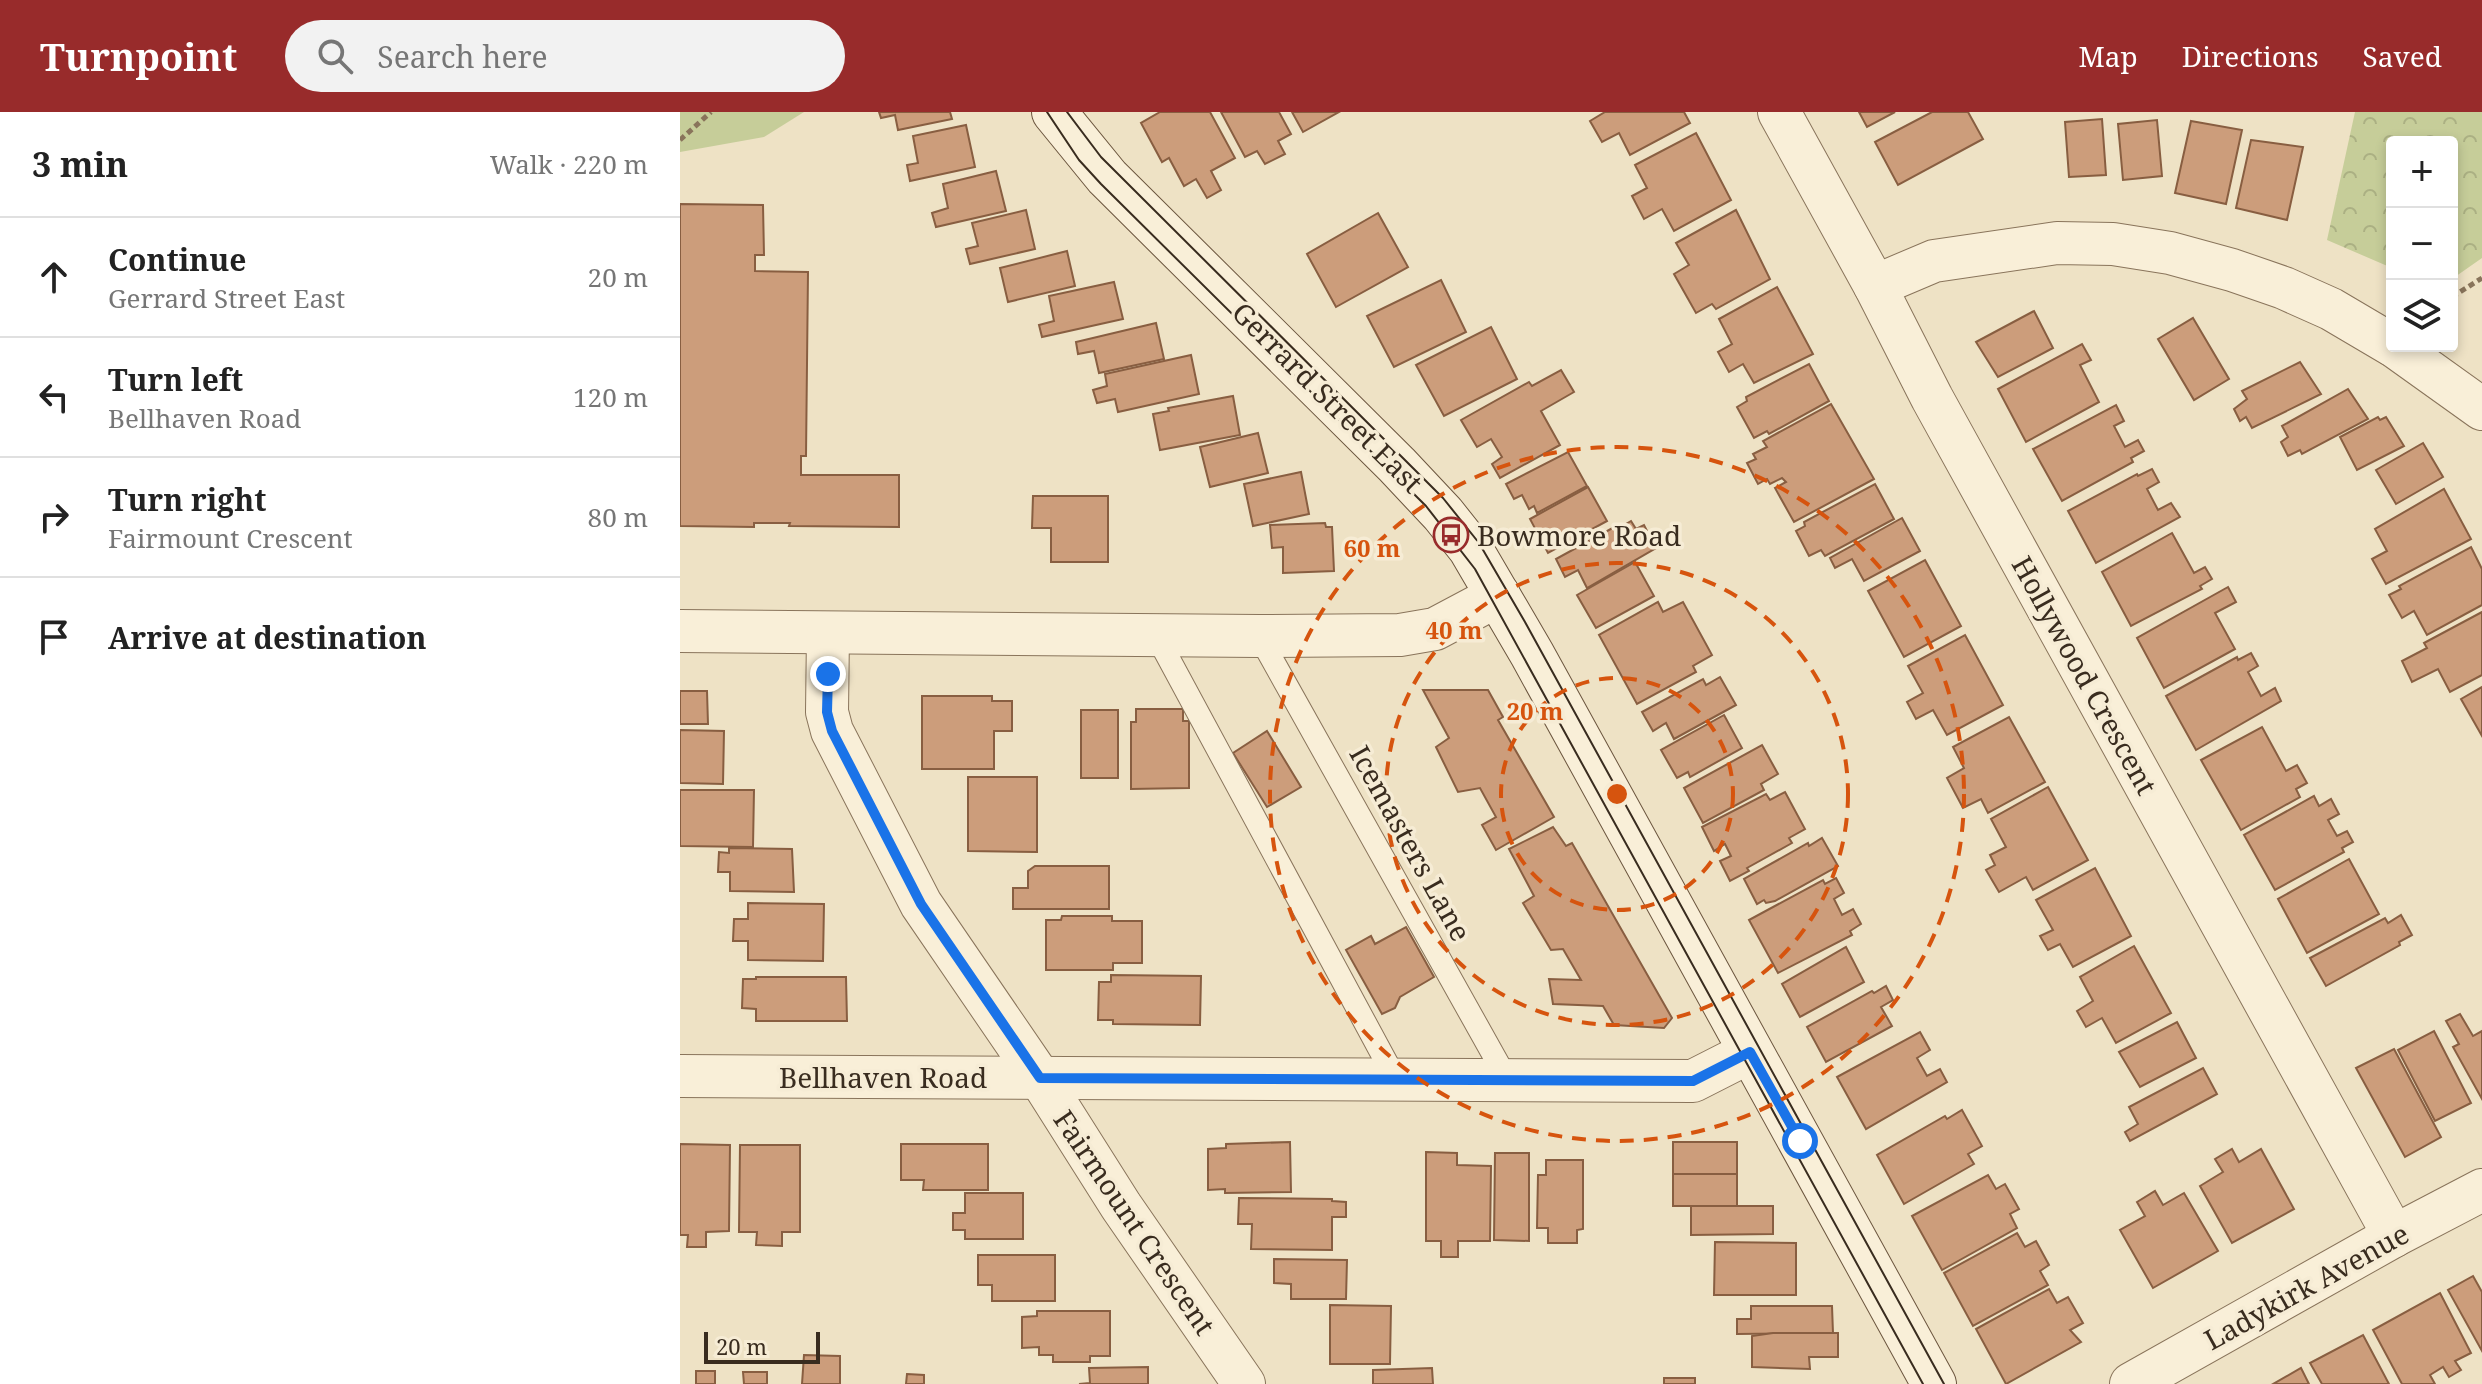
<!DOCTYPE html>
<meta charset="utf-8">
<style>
body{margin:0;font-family:"Noto Serif",serif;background:#f2f2f2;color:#222}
.controls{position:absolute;right:24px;top:24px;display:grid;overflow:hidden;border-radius:8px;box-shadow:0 4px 12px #0003}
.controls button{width:72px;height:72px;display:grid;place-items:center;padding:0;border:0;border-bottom:2px solid #e0e0e0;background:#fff;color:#222;font:40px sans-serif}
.scale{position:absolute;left:24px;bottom:20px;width:116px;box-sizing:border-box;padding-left:8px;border:4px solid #392c1f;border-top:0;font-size:22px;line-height:28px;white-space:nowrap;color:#392c1f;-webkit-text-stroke:6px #f6ecd5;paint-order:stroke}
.stop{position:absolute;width:24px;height:24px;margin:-18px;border:6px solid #1a73e8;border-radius:50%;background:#fff}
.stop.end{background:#1a73e8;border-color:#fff;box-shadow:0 2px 8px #0008}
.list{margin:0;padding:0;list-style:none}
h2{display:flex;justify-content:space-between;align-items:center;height:104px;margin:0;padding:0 32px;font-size:34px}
h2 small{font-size:26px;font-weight:400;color:#767676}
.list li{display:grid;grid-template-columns:52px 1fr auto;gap:24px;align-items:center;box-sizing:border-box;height:120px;padding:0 32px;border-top:2px solid #e0e0e0}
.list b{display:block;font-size:30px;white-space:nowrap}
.list p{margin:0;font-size:26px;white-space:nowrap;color:#767676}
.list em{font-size:26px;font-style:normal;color:#767676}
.icon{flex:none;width:44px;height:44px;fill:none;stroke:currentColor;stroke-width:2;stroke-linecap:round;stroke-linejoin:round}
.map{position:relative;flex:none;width:1802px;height:1272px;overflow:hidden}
header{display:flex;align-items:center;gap:48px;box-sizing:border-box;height:112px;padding:0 40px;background:#982b2b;color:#fff}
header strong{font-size:38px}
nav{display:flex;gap:44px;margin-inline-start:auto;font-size:28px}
.search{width:560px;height:72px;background:#f2f2f2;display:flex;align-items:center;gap:20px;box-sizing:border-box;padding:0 28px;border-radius:44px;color:#767676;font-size:30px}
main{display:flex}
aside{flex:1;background:#fff}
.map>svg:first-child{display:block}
.forest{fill:url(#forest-crowns)}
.park{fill:#c6cd99}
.building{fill:#cc9d7b;stroke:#885e41;stroke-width:2}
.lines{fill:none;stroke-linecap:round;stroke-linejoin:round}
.service-casing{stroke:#89745b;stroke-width:24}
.minor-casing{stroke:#89745b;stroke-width:44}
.secondary-casing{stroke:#6b553e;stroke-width:46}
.path{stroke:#89745b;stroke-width:5;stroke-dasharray:6 4;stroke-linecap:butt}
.service{stroke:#f9efd8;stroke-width:22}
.minor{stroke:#f9efd8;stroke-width:42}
.secondary{stroke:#f9efd8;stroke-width:44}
.tram{stroke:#392c1f;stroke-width:2}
.route{stroke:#1a73e8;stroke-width:10}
.ring{fill:none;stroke:#d6540e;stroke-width:4;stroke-dasharray:14 10}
.labels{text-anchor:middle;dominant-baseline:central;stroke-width:7;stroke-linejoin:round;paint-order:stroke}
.street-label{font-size:28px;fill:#392c1f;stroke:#f6ecd5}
.poi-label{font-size:28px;fill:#392c1f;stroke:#f6ecd5;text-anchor:start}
.centre{fill:#d6540e;stroke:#f6ecd5;stroke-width:4}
.ring-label{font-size:24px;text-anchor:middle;font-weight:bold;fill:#d6540e;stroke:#f6ecd5;stroke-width:7;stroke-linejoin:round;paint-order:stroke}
</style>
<header>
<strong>Turnpoint</strong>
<div class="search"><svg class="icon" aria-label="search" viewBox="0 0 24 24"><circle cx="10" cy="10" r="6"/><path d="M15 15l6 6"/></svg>Search here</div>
<nav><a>Map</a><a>Directions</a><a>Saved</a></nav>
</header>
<main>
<aside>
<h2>3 min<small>Walk · 220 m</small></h2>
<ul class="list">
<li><svg class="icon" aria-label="ahead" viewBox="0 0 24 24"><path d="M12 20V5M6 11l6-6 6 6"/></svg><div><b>Continue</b><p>Gerrard Street East</p></div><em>20 m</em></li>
<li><svg class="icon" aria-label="left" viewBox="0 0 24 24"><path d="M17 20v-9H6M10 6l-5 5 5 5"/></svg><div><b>Turn left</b><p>Bellhaven Road</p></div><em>120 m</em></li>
<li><svg class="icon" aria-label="right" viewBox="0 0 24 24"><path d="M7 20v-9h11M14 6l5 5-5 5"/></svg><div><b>Turn right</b><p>Fairmount Crescent</p></div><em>80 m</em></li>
<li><svg class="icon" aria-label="arrive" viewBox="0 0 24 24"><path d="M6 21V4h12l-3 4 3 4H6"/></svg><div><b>Arrive at destination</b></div></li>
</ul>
</aside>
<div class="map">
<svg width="1802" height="1272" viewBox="0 0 1802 1272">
<defs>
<pattern id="forest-crowns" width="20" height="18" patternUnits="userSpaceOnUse" patternTransform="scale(2)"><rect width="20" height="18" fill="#c6cd99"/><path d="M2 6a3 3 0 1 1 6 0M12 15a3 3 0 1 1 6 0" fill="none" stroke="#abb083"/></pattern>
</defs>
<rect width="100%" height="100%" fill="#eee2c5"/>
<polygon class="forest" points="1675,0 1802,0 1802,146 1772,167 1772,30 1712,30 1712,156 1647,128"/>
<polygon class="park" points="0,0 124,0 84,25 0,40"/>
<g class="building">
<polygon points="199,0 270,0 272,7 218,18 215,3 201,6"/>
<polygon points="480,0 530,0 555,46 531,59 541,78 527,86 516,67 504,74 489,46 482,50 461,11"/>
<polygon points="541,0 599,0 611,22 598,29 605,42 585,52 577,39 565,45"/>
<polygon points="612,0 659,0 623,20"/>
<polygon points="925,0 1004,0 1010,11 950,43 939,21 922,30 910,9"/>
<polygon points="1179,0 1215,0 1187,15"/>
<polygon points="1252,0 1288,0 1303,27 1218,73 1195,30"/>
<polygon points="1422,7 1426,63 1389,65 1385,10"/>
<polygon points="1477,8 1482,64 1443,68 1438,12"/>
<polygon points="1511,9 1562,18 1546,92 1495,81"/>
<polygon points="286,13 295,55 230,69 227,53 238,51 233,24"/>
<polygon points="1016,21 1051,88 994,119 982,97 964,107 952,84 967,76 955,53"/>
<polygon points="1571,28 1623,35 1607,108 1556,96"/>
<polygon points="316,59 326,99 256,115 252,101 268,96 263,72"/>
<polygon points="0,92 83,93 84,143 75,143 75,159 128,160 126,344 121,344 121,363 219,363 219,415 109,414 110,411 74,411 74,415 0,414"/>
<polygon points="346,98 355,137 290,152 286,137 298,134 292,111"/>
<polygon points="1056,98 1090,167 1036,197 1032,192 1016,201 994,162 1009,153 996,131"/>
<polygon points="698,101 728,155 656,195 627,142"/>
<polygon points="387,139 395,174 328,190 320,156"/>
<polygon points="761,168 786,220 714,255 687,204"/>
<polygon points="434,170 443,207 362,225 359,213 374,209 369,184"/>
<polygon points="1097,175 1133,242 1074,271 1063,252 1049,260 1038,240 1052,232 1039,207"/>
<polygon points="1354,199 1373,236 1318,265 1296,230"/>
<polygon points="1513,206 1549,267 1514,288 1478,227"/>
<polygon points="476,211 484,247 419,261 414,239 398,242 396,230"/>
<polygon points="811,215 837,267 764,304 736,253"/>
<polygon points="1402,232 1411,248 1400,253 1419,290 1346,330 1318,277"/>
<polygon points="511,243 519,282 438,300 435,287 417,291 413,278 427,274 425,262"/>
<polygon points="1620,250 1641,282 1572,316 1566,305 1560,309 1554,297 1567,287 1562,279"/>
<polygon points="1129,252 1149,289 1089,322 1087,319 1074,326 1057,295 1067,289 1066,285"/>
<polygon points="881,258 894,280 861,299 880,333 820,366 812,352 822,345 811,327 797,335 781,308 849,270 852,274"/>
<polygon points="1668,277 1688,307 1622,342 1620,338 1608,344 1601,330 1608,325 1602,314"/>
<polygon points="553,284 560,323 480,338 473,302 489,299 488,296"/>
<polygon points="1151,292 1194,367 1114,410 1095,376 1106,370 1102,366 1090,372 1087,367 1078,372 1067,351 1076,347 1073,342 1087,335 1083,329"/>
<polygon points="1436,293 1444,309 1434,314 1445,335 1458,328 1464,339 1451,346 1453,350 1382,389 1353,337"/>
<polygon points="1698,305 1700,308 1706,305 1724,334 1677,358 1660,325"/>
<polygon points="578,321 588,361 530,375 520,335"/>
<polygon points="1743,331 1763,365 1716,392 1696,358"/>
<polygon points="888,340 907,374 857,401 854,394 849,397 842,383 834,387 826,372"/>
<polygon points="1472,357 1479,370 1467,377 1478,398 1491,391 1500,405 1416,451 1388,399 1457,362 1458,364"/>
<polygon points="621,360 629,402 573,414 564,372"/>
<polygon points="1195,372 1214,407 1145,444 1141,438 1129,444 1116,419 1125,414 1124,410"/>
<polygon points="908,375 927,409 868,441 850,407"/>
<polygon points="1764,377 1791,427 1706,472 1692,447 1707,439 1695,417"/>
<polygon points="353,384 428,384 428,450 371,450 371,416 352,416"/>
<polygon points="1222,406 1240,439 1184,469 1172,447 1155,456 1150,446"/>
<polygon points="951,409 956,417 964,413 976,436 907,476 898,458 885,465 876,447 938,413 939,416"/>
<polygon points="645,411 646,415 652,415 654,459 603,461 603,435 592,436 590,413"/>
<polygon points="1492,421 1514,461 1525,455 1532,467 1520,474 1522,477 1451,514 1422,460"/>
<polygon points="1791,435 1802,457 1802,493 1747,523 1734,499 1722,506 1709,483 1721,477 1719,474"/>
<polygon points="1245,448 1281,514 1224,545 1188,479"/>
<polygon points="955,450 974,484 916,516 897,483"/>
<polygon points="1548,475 1556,490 1535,501 1555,537 1484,576 1457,526"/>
<polygon points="978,490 983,500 1003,490 1032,543 1013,554 1016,560 957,592 919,523"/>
<polygon points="1802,500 1802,563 1770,580 1758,557 1732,570 1722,549 1747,536 1744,531"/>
<polygon points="1285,523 1323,593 1267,623 1253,598 1236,607 1227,590 1243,581 1228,554"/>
<polygon points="1571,541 1578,554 1568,560 1581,584 1595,576 1601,589 1516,638 1486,584 1557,545 1558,548"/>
<polygon points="1040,565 1056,593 994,627 986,611 973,619 962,600 1023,567 1026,573"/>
<polygon points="1802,575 1802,624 1781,587"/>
<polygon points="743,578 808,578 823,605 818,608 874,705 816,738 802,713 816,705 800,676 778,680 756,635 769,626"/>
<polygon points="0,579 27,579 28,612 0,612"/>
<polygon points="242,584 312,584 312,589 332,589 332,619 314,619 314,657 242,657"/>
<polygon points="456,597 503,597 503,609 509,609 509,676 451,677 451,610 456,610"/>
<rect x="401" y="598" width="37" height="68"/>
<polygon points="1044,603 1062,636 1010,665 1008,660 997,666 981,638"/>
<polygon points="1329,605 1365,670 1308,701 1301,687 1283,696 1267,666 1284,656 1273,635"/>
<polygon points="1582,615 1606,659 1617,653 1627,671 1616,677 1620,685 1561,718 1521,648"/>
<polygon points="0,618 44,619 43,672 0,671"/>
<polygon points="587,619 621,675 587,695 553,641"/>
<polygon points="1082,633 1098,662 1081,672 1084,678 1023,711 1004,676"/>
<polygon points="288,665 357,665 357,740 288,739"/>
<polygon points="1368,675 1408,748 1353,778 1346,765 1319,780 1306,758 1315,753 1310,743 1326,735 1311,707"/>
<polygon points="0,678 74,678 73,735 0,734"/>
<polygon points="1105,680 1125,717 1109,726 1112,731 1067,756 1069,759 1050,769 1040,749 1051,744 1045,732 1034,739 1022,715 1086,682 1090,688"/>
<polygon points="1634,684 1639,694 1651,687 1659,702 1648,708 1657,724 1667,719 1673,730 1662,736 1664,740 1595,778 1564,723"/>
<polygon points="873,715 886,734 892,731 992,906 984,916 934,913 923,894 873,892 869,867 901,868 883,837 871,838 843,791 854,784 829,737"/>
<polygon points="1142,726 1158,754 1095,789 1086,791 1084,788 1077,792 1064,767 1128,731 1129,734"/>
<polygon points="49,736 112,737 114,780 50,779 50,760 38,760 39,740 49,741"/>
<polygon points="1669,747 1699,802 1627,841 1598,787"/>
<polygon points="355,754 429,754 429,797 333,797 333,776 348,776 348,759"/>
<polygon points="1415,756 1451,824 1393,855 1380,832 1368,838 1360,824 1373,818 1356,788"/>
<polygon points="1156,766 1164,781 1154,787 1162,803 1173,797 1181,812 1170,819 1172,823 1098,861 1069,808 1143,768 1145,772"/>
<polygon points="68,791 144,792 143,849 68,848 68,829 53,829 54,807 68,807"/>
<polygon points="1721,803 1732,823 1719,830 1720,833 1646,874 1630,846 1705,806 1708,811"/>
<polygon points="382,804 432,804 432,809 462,809 462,851 433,851 433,858 366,858 366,808 381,808"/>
<polygon points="726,815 754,865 720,885 715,896 702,902 666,838 691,824 695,832"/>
<polygon points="1454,834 1491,901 1436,931 1422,906 1406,915 1397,899 1413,889 1400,865"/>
<polygon points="1166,835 1184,870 1120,905 1102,872"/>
<polygon points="431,863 521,864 520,913 433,912 433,908 418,908 419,870 431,870"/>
<polygon points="76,865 166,865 167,909 76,909 76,897 62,896 63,867 76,867"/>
<polygon points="1206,874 1213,888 1201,895 1212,914 1146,950 1127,915 1192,879 1194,881"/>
<polygon points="1780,902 1793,924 1802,919 1802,987 1773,935 1779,932 1766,909"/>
<polygon points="1497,910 1516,946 1460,975 1439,940"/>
<polygon points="1754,919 1791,991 1755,1009 1718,938"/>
<polygon points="1240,920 1250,938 1237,946 1247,964 1260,957 1267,970 1186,1017 1157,965"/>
<polygon points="1714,937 1761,1025 1725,1045 1676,956"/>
<polygon points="1523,956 1537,982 1450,1029 1445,1020 1458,1012 1449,995"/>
<polygon points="1282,998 1302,1034 1288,1042 1294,1052 1224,1092 1197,1043 1265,1004 1267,1007"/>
<polygon points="610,1030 611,1080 545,1081 545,1077 528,1078 528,1037 546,1036 546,1032"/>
<rect x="993" y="1030" width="64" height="32"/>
<polygon points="0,1032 50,1033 49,1119 26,1120 26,1135 7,1135 8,1123 0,1123"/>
<polygon points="221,1032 308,1032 308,1078 243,1078 244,1068 221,1068"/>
<polygon points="60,1033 120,1033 120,1120 102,1120 102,1134 76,1133 77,1120 59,1120"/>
<polygon points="1552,1037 1559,1050 1581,1037 1614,1097 1552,1131 1520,1074 1543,1060 1535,1047"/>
<polygon points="746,1040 777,1041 777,1053 811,1054 810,1129 778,1129 778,1145 761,1145 761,1129 746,1129"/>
<polygon points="815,1041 849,1041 849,1129 814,1128"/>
<polygon points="866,1048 903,1048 903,1117 897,1118 897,1131 868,1131 868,1116 857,1116 858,1063 866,1063"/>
<rect x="993" y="1062" width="64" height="32"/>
<polygon points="1308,1063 1316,1077 1325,1072 1339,1097 1330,1102 1337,1116 1262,1158 1232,1104"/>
<polygon points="1475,1079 1483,1093 1504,1081 1538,1139 1473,1176 1440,1118 1465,1104 1457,1090"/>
<polygon points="285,1081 343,1081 343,1127 285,1127 285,1118 273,1118 273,1101 285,1101"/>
<polygon points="559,1086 652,1087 652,1089 666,1090 666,1105 652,1105 652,1138 571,1137 572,1112 558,1112"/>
<polygon points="1011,1094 1093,1094 1093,1122 1011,1123"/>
<polygon points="1337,1121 1345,1135 1356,1129 1369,1153 1360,1159 1368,1173 1293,1214 1264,1161"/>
<polygon points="1035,1130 1116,1131 1116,1183 1034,1183"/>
<polygon points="298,1143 375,1143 375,1189 312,1189 312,1173 298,1173"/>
<polygon points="594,1147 667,1148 666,1187 611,1187 611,1172 594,1171"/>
<polygon points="1793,1164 1802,1180 1802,1239 1768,1178"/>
<polygon points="1369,1177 1377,1191 1388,1185 1403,1211 1390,1218 1401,1230 1326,1272 1296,1217"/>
<polygon points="1760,1181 1791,1241 1775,1249 1781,1258 1769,1265 1763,1255 1750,1263 1755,1272 1722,1272 1693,1218"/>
<polygon points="650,1193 711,1194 710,1252 650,1252"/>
<polygon points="1071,1194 1152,1194 1153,1221 1057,1222 1057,1207 1071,1207"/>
<polygon points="357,1199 430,1199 430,1244 410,1244 410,1250 373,1250 373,1243 359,1243 359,1235 342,1236 342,1205 357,1204"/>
<polygon points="1093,1221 1158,1221 1158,1245 1129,1245 1130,1257 1072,1255 1072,1224"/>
<polygon points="1683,1223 1709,1272 1642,1272 1630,1251"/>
<polygon points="124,1243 160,1244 160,1272 122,1272"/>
<polygon points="468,1255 468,1272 399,1272 410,1271 409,1256"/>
<polygon points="752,1256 753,1272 693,1272 693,1258"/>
<polygon points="1621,1256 1629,1272 1593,1272"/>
<rect x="16" y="1259" width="19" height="13"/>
<polygon points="63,1260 87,1260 87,1272 64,1272"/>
<polygon points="227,1262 244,1263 244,1272 226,1272"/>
<rect x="984" y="1266" width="31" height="6"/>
</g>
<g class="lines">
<g class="service-casing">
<g id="service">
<polyline points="476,523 716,968"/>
<polyline points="579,524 828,969"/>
</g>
</g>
<g class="minor-casing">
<g id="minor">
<polyline points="1099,0 1195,174 1252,286 1714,1124"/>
<polyline points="1195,174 1254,149 1377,131 1433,132 1490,141 1552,158 1604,176 1651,197 1712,233"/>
<polyline points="1714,234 1802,297"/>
<polyline points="0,519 579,524 720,523 755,517 819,483"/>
<polyline points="148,521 147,600 152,619 241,792 360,966 441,1094 564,1272"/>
<polyline points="0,964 1013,969 1070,940"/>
<polyline points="1451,1272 1714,1124 1802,1078"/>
</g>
</g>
<g class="secondary-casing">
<polyline id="secondary" points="374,0 427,65 717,353 763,402 790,436 852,542 1254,1272"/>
</g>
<g class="path">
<polyline points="0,28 31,0"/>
<polyline points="1772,185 1802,166"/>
</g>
<use href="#service" class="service"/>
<use href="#minor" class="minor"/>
<use href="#secondary" class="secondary"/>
<g class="tram">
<polyline points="367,0 399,48 421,72 746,394 795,457 1243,1272"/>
<polyline points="387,0 421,45 763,386 799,431 845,510 1264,1272"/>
</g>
</g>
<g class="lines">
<polyline class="route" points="148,562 147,600 152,619 241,792 360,966 1013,969 1070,940 1120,1029"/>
</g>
<g class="ring">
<circle cx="937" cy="682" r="116"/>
<circle cx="937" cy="682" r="231"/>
<circle cx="937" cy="682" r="347"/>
</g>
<defs>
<g id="bus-ring" transform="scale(1.8)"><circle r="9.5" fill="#f6ecd5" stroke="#982b2b" stroke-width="1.5"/><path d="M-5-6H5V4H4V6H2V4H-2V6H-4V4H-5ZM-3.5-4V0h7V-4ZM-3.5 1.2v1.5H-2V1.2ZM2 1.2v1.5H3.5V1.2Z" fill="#982b2b"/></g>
</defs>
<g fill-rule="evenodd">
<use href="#bus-ring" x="771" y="423"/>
</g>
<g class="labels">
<g class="street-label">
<text transform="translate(648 285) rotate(45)">Gerrard Street East</text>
<text transform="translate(1405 563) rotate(61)">Hollywood Crescent</text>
<text transform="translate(731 731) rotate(61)">Icemasters Lane</text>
<text x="203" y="965">Bellhaven Road</text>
<text transform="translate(455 1110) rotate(56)">Fairmount Crescent</text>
<text transform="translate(1626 1174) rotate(-29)">Ladykirk Avenue</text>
</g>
<g class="poi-label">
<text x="797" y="423">Bowmore Road</text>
</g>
</g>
<circle cx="937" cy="682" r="12" class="centre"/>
<g class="ring-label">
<text x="692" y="445">60 m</text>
<text x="774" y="527">40 m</text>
<text x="855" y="608">20 m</text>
</g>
</svg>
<div class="controls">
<button>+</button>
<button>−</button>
<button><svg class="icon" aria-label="layers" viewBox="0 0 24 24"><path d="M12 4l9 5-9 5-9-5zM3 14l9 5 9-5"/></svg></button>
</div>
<div class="scale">20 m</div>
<div class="stop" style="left:1120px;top:1029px"></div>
<div class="stop end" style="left:148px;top:562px"></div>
</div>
</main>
